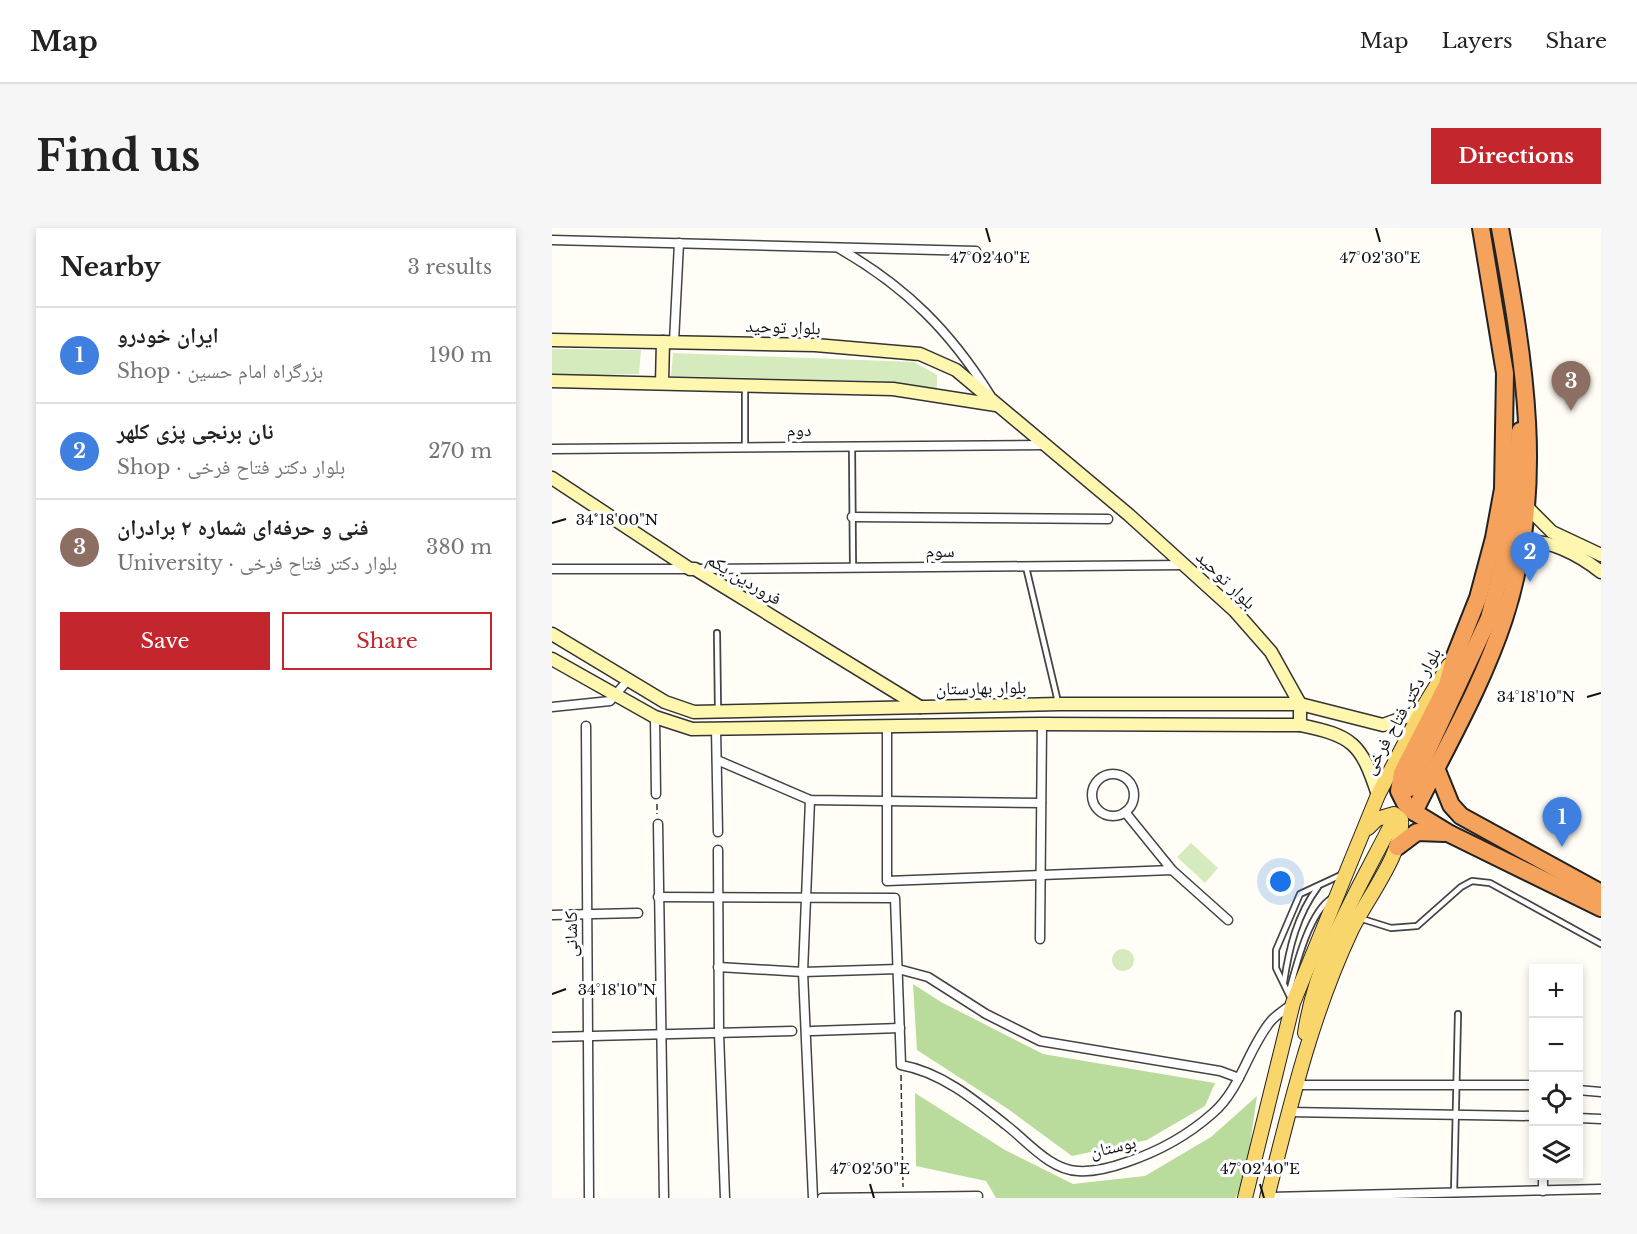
<!DOCTYPE html>
<meta charset="utf-8">
<style>
body{margin:0;font-family:"Libre Baskerville","Noto Naskh Arabic",serif;background:#f6f6f6;color:#222}
.controls{position:absolute;right:18px;bottom:18px;display:grid;overflow:hidden;border-radius:0px;box-shadow:0 3px 9px #0003}
.controls button{width:54px;height:54px;display:grid;place-items:center;padding:0;border:0;border-bottom:2px solid #e0e0e0;background:#fff;color:#222;font:30px sans-serif}
.you{position:absolute;left:729px;top:654px;width:21px;height:21px;margin:-15px;border:4px solid #fff;border-radius:50%;background:#1a73e8;box-shadow:0 0 0 9px #1a73e833}
.badge{display:grid;place-items:center;width:39px;height:39px;border-radius:50%;background:#c4262e;color:#fff;font-size:20px;font-weight:700}
.pin{position:absolute;translate:-50% -50px;filter:drop-shadow(0 2px 3px #0008)}
.pin::after{content:'';position:absolute;top:32px;width:21px;height:18px;background:inherit;clip-path:polygon(0 0,100% 0,50% 100%)}
.list{margin:0;padding:0;list-style:none}
h2{display:flex;justify-content:space-between;align-items:center;height:78px;margin:0;padding:0 24px;font-size:26px}
h2 small{font-size:20px;font-weight:400;color:#767676}
.list li{display:grid;grid-template-columns:39px 1fr auto;gap:18px;align-items:center;box-sizing:border-box;height:96px;padding:0 24px;border-top:2px solid #e0e0e0}
.list b{display:block;font-size:22px;white-space:nowrap}
.list p{margin:0;font-size:20px;white-space:nowrap;color:#767676}
.list em{font-size:20px;font-style:normal;color:#767676}
.actions{display:flex;gap:12px;padding:18px 24px}
.actions a{flex:1;padding:14px 0;border:2px solid #c4262e;border-radius:0px;text-align:center;font-size:21px;color:#c4262e}
.actions .main{background:#c4262e;color:#fff}
.icon{flex:none;width:33px;height:33px;fill:none;stroke:currentColor;stroke-width:2;stroke-linecap:round;stroke-linejoin:round}
.map{position:relative;flex:none;width:1049px;height:970px;overflow:hidden;border-radius:0px}
header{display:flex;align-items:center;gap:36px;box-sizing:border-box;height:84px;padding:0 30px;background:#fff;border-bottom:2px solid #e0e0e0}
header strong{font-size:28px}
nav{display:flex;gap:33px;margin-inline-start:auto;font-size:21px}
.intro{display:flex;align-items:center;justify-content:space-between;box-sizing:border-box;height:144px;padding:0 36px}
h1{margin:0;font-size:42px}
.button{padding:15px 27px;border-radius:0px;background:#c4262e;color:#fff;font-size:21px;font-weight:700}
main{display:flex;gap:36px;padding:0 36px}
aside{flex:1;background:#fff;border-radius:0px;box-shadow:0 3px 9px #0003}
.map>svg:first-child{display:block}
.green{fill:#d5ebbd}
.forest{fill:#b9dc9c}
.lines{fill:none;stroke-linecap:round;stroke-linejoin:round}
.lane-casing{stroke:#444;stroke-width:8}
.street-casing{stroke:#444;stroke-width:11}
.secondary-casing{stroke:#333;stroke-width:15}
.primary-casing{stroke:#222;stroke-width:16}
.highway-casing{stroke:#222;stroke-width:20}
.path{stroke:#333;stroke-width:1.5;stroke-dasharray:6 3;stroke-linecap:butt}
.lane{stroke:#fff;stroke-width:4.5}
.street{stroke:#fff;stroke-width:8}
.secondary{stroke:#fff6b0;stroke-width:12}
.primary{stroke:#f9d66b;stroke-width:14}
.highway{stroke:#f5a25d;stroke-width:16}
.ticks{fill:none;stroke:#111;stroke-width:2}
.labels{text-anchor:middle;dominant-baseline:central;stroke-width:6;stroke-linejoin:round;paint-order:stroke}
.street-label{font-size:18px;fill:#111;stroke:#fff}
.ticks-label{font-size:15px;text-anchor:middle;fill:#111;stroke:#fff;stroke-width:6;stroke-linejoin:round;paint-order:stroke}
</style>
<header>
<strong>Map</strong>
<nav><a>Map</a><a>Layers</a><a>Share</a></nav>
</header>
<div class="intro"><h1>Find us</h1><a class="button">Directions</a></div>
<main>
<aside>
<h2>Nearby<small>3 results</small></h2>
<ul class="list">
<li><span class="badge" style="background:#3f7fe0">1</span><div><b>ایران خودرو</b><p>Shop · بزرگراه امام حسین</p></div><em>190 m</em></li>
<li><span class="badge" style="background:#3f7fe0">2</span><div><b>نان برنجی پزی کلهر</b><p>Shop · بلوار دکتر فتاح فرخی</p></div><em>270 m</em></li>
<li><span class="badge" style="background:#8d6e63">3</span><div><b>فنی و حرفه‌ای شماره ۲ برادران</b><p>University · بلوار دکتر فتاح فرخی</p></div><em>380 m</em></li>
</ul>
<div class="actions"><a class="main">Save</a><a>Share</a></div>
</aside>
<div class="map">
<svg width="1049" height="970" viewBox="0 0 1049 970">
<rect width="100%" height="100%" fill="#fffdf5"/>
<g class="green">
<polygon points="0,121 89,122 87,146 0,148"/>
<polygon points="121,125 362,134 385,147 385,162 327,153 119,148"/>
<polygon points="639,615 666,640 653,655 625,629"/>
<circle cx="571" cy="732" r="11"/>
</g>
<g class="forest">
<polygon points="361,756 389,774 491,826 663,855 653,878 595,912 520,928 456,881 365,822"/>
<polygon points="363,865 453,922 521,956 593,948 659,909 705,868 693,951 683,970 444,970 434,953 364,938"/>
</g>
<g class="lines">
<g class="lane-casing">
<g id="lane">
<polyline points="193,159 193,219"/>
<polyline points="300,218 301,340"/>
<polyline points="474,339 506,474"/>
<polyline points="165,405 166,482"/>
<polyline points="807,690 839,700 865,698 909,659 920,653 938,655 1049,716"/>
<path d="M732,754C737,720 745,687 766,659"/>
<path d="M737,764C744,738 757,684 780,670"/>
<polyline points="739,771 724,740 724,722 748,666 789,647"/>
<polyline points="902,965 906,786"/>
</g>
</g>
<g class="street-casing">
<g id="street">
<polyline points="0,12 424,23"/>
<path d="M288,21C354,59 398,103 438,167"/>
<polyline points="122,114 127,15"/>
<polyline points="0,221 494,217"/>
<polyline points="300,289 556,291"/>
<polyline points="0,341 138,341"/>
<polyline points="145,341 633,337"/>
<polyline points="0,479 58,473 76,452"/>
<polyline points="103,489 104,566"/>
<polyline points="34,498 37,970"/>
<polyline points="335,499 335,653 620,642 676,692"/>
<polyline points="164,501 166,604"/>
<polyline points="165,532 258,572 489,575"/>
<circle cx="561" cy="567" r="21"/>
<polyline points="258,572 251,744 261,970"/>
<polyline points="573,584 620,642"/>
<polyline points="106,596 112,970"/>
<polyline points="166,622 167,805 173,970"/>
<path d="M106,669L343,670L349,837C389,844 423,872 454,897C475,913 498,942 526,943C541,944 561,939 575,934C608,923 635,908 661,885C689,861 696,820 719,793C725,786 734,781 740,776"/>
<polyline points="0,687 86,685"/>
<polyline points="488,711 490,496"/>
<polyline points="166,739 251,744 346,741 376,749 434,786 488,813 668,843 687,850"/>
<polyline points="260,803 348,800"/>
<polyline points="0,809 240,803"/>
<polyline points="743,857 981,857"/>
<polyline points="1026,862 1049,864"/>
<polyline points="736,884 981,888"/>
<polyline points="1026,890 1049,891"/>
<polyline points="991,963 991,948"/>
<polyline points="715,969 1049,961"/>
<polyline points="270,970 426,968"/>
</g>
</g>
<g class="secondary-casing">
<g id="secondary">
<polyline points="0,112 263,117 368,126 404,142 577,287 683,383 719,424 748,476 748,497"/>
<polyline points="0,153 341,161 444,177"/>
<polyline points="110,155 111,114"/>
<polyline points="0,250 138,341 143,341 368,479"/>
<polyline points="975,279 1000,304 1049,327"/>
<path d="M968,317C992,306 1030,329 1049,344"/>
<polyline points="0,406 113,474 142,484 507,476 748,476 831,497 859,487 872,478"/>
<path d="M0,431L103,489L140,501L490,496L748,497C801,508 809,515 826,567"/>
</g>
</g>
<g class="primary-casing">
<g id="primary">
<path d="M753,805C764,730 805,664 839,597"/>
<polyline points="693,970 741,775 826,567 872,478 897,437"/>
<path d="M715,970C738,879 759,788 799,703C813,673 853,623 849,591L842,586L825,591L816,600"/>
</g>
</g>
<g class="highway-casing">
<g id="highway">
<polyline points="929,0 953,145 951,261 942,310 926,370 903,428 895,457 850,545 847,563 853,575 862,584 898,606 1049,680"/>
<polyline points="884,540 899,577 909,588 1049,665"/>
<polyline points="858,560 937,390 951,336 962,281 968,203"/>
<path d="M862,584C893,521 930,458 952,391C995,259 972,132 948,0"/>
<polyline points="845,619 865,604 892,605"/>
</g>
</g>
<g class="path">
<polyline points="105,576 105,586"/>
<polyline points="349,847 351,959"/>
</g>
<use href="#lane" class="lane"/>
<use href="#street" class="street"/>
<use href="#secondary" class="secondary"/>
<use href="#primary" class="primary"/>
<use href="#highway" class="highway"/>
</g>
<path class="ticks" d="M434,0L438,14M824,0L828,14M0,295L14,291M1035,469L1049,465M0,766L14,761M318,956L322,970M708,956L712,970"/>
<g class="labels">
<g class="street-label">
<text transform="translate(231 99) rotate(2)">بلوار توحید</text>
<text x="247" y="202">دوم</text>
<text x="388" y="323">سوم</text>
<text transform="translate(192 351) rotate(31)">فروردین یکم</text>
<text transform="translate(674 352) rotate(44)">بلوار توحید</text>
<text transform="translate(429 460) rotate(-1)">بلوار بهارستان</text>
<text transform="translate(850 483) rotate(-61)">بلوار دکتر فتاح فرخی</text>
<text transform="translate(19 706) rotate(-90)">کاشانی</text>
<text transform="translate(561 919) rotate(-13)">بوستان</text>
</g>
</g>
<g class="ticks-label">
<text x="438" y="35">47°02'40"E</text>
<text x="828" y="35">47°02'30"E</text>
<text x="65" y="297">34°18'00"N</text>
<text x="984" y="474">34°18'10"N</text>
<text x="65" y="767">34°18'10"N</text>
<text x="318" y="946">47°02'50"E</text>
<text x="708" y="946">47°02'40"E</text>
</g>
</svg>
<div class="controls">
<button>+</button>
<button>−</button>
<button><svg class="icon" aria-label="locate" viewBox="0 0 24 24"><circle cx="12" cy="12" r="6"/><path d="M12 2v4M12 18v4M2 12h4M18 12h4"/></svg></button>
<button><svg class="icon" aria-label="layers" viewBox="0 0 24 24"><path d="M12 4l9 5-9 5-9-5zM3 14l9 5 9-5"/></svg></button>
</div>
<div class="you"></div>
<div class="pin badge" style="left:1010px;top:619px;background:#3f7fe0">1</div>
<div class="pin badge" style="left:978px;top:354px;background:#3f7fe0">2</div>
<div class="pin badge" style="left:1019px;top:183px;background:#8d6e63">3</div>
</div>
</main>
